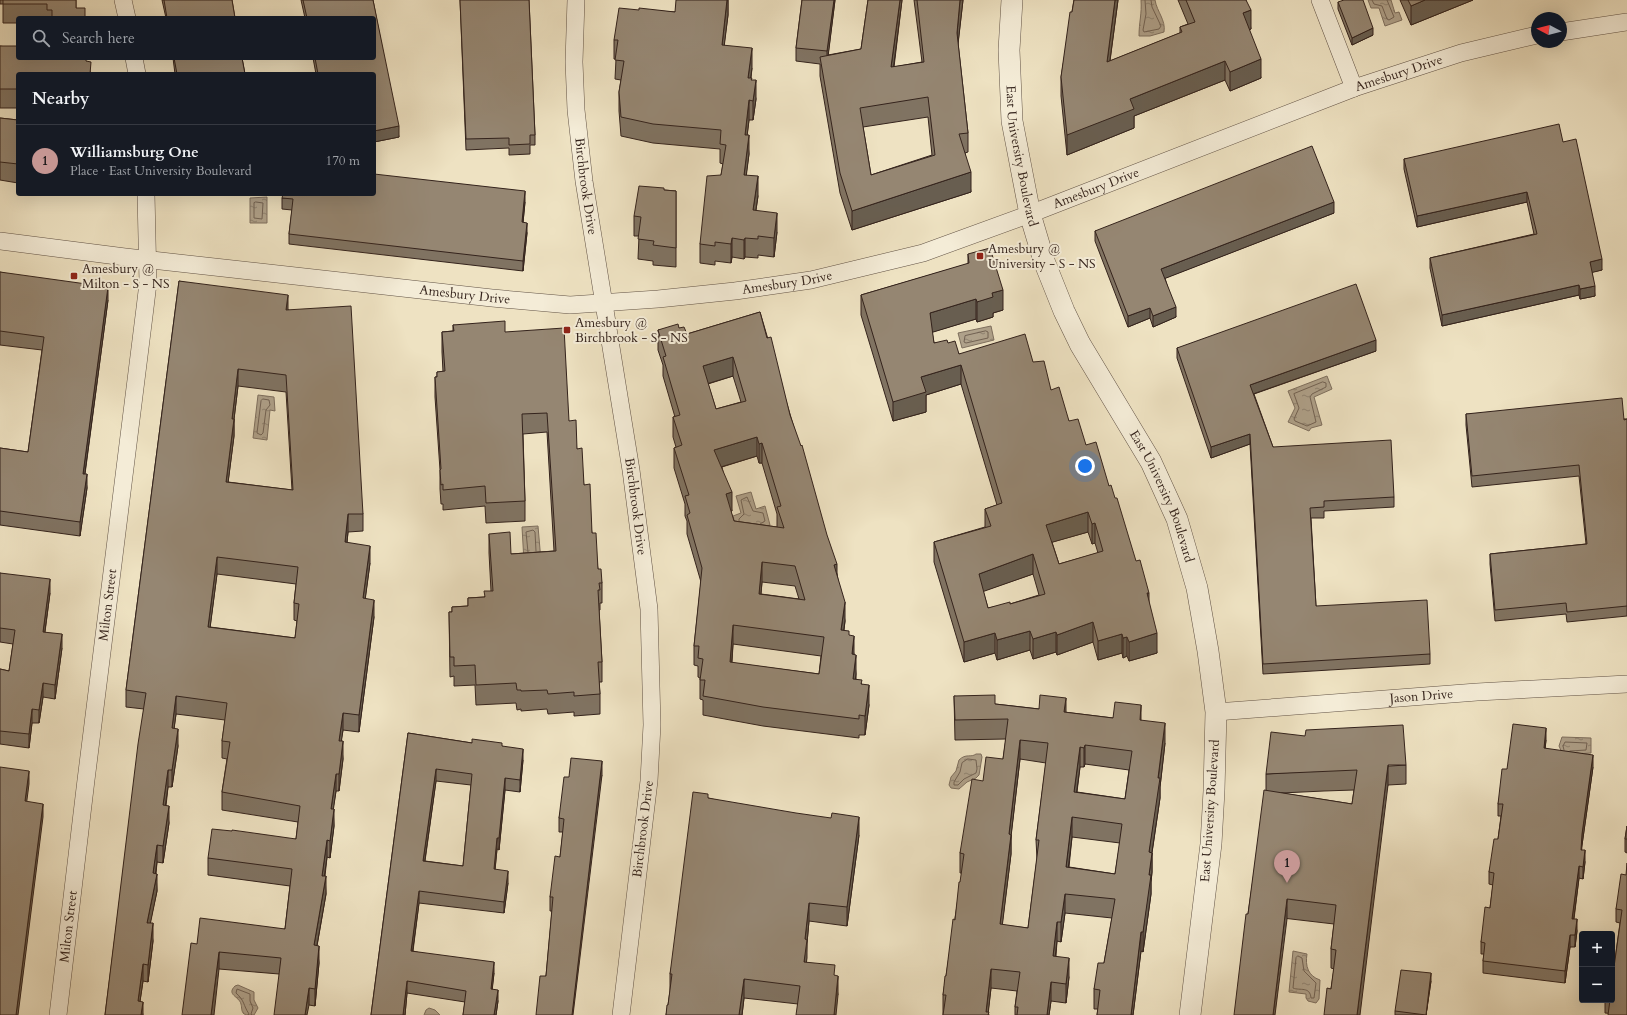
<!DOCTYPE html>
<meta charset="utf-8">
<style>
body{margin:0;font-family:Cardo,serif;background:#20242c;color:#f1f3f6}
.controls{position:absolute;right:12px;bottom:12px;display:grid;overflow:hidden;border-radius:4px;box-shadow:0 4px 16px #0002}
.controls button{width:36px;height:36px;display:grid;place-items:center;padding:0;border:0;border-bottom:1px solid #363941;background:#171b24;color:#f1f3f6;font:20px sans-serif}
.compass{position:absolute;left:1531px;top:12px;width:36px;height:36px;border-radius:50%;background:#171b24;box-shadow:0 4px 16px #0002;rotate:277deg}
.you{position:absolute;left:1085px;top:466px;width:14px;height:14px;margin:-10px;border:3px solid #fff;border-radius:50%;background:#1a73e8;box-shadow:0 0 0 6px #1a73e833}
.badge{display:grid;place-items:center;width:26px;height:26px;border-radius:50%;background:#c59692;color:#111;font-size:13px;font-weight:700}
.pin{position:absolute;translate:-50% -33px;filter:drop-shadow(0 1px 2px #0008)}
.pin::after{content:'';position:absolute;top:21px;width:14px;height:12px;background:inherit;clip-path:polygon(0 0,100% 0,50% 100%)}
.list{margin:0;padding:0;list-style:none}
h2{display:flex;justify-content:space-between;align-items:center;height:52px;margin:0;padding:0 16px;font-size:17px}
h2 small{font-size:13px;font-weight:400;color:#9ea1a6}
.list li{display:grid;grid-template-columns:26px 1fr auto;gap:12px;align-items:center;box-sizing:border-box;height:72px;padding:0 16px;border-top:1px solid #363941}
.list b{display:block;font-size:15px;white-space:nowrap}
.list p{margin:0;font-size:13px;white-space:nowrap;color:#9ea1a6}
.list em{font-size:13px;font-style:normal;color:#9ea1a6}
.icon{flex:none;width:22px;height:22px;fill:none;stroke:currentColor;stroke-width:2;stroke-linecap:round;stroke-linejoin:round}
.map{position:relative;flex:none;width:1627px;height:1015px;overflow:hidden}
.search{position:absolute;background:#171b24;box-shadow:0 4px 16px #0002;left:16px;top:16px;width:360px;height:44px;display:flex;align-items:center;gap:10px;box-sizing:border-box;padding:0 14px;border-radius:4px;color:#9ea1a6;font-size:15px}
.panel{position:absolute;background:#171b24;box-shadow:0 4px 16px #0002;left:16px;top:72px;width:360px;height:124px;border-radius:4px}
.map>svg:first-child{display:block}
.water{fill:url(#water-ripples);stroke:#7e6f5e}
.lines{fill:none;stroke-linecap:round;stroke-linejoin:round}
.shore{stroke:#726253;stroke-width:1}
.minor-casing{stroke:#625346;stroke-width:18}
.tertiary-casing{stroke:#625346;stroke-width:22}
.minor{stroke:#f4ecd7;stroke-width:17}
.tertiary{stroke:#f4ecd7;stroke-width:21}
.wall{fill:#807362;stroke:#34231c;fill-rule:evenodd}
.shaded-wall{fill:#685e50;stroke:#34231c}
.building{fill:#958672;stroke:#34231c;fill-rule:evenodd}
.poi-dot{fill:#8f2418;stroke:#f4ecd7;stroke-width:1.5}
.labels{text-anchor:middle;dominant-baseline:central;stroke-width:4;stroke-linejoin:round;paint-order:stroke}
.street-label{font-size:13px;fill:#34231c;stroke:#f4ecd7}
.poi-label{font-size:13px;fill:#34231c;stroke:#f4ecd7;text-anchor:start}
</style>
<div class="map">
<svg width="1627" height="1015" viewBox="0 0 1627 1015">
<defs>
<pattern id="water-ripples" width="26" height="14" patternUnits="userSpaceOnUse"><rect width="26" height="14" fill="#afa18a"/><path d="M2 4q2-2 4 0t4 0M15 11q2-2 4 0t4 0" fill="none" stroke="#8f8370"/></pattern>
</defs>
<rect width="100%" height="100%" fill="#eee2c2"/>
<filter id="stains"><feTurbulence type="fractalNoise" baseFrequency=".005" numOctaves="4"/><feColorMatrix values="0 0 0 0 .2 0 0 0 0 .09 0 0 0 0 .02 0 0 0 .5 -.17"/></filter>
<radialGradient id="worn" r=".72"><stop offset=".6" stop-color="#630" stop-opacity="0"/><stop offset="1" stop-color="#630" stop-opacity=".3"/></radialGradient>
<g class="water">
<path d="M1141,0H1155C1157,12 1166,20 1164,32L1150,36H1139C1139,22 1142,14 1141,0Z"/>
<polygon points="1368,0 1391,0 1395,13 1399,12 1402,20 1385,26 1379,8 1371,8"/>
<polygon points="267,197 267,223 250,223 250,198"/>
<polygon points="991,326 994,340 962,348 958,333"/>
<polygon points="1327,376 1332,389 1314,397 1322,425 1311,428 1309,431 1288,422 1295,408 1288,391"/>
<polygon points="258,395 274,397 275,411 270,410 267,440 253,438"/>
<polygon points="751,492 756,509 765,506 770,525 738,534 733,516 741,513 736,496"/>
<polygon points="538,526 541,561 524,562 522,527"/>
<polygon points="1562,737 1591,738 1591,753 1563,755 1559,746"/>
<path d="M976,754H981L982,757L979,775L976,778L967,782L959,789L951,788L949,785L951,777L956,771L959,760C966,753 971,758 976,754Z"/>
<path d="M1293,951L1307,954C1305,966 1308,976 1320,980L1319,999L1316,1003L1308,1001L1306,998V994L1289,992Z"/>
<path d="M238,985L254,992V1000L258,1008L254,1015C251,1015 247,1015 244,1014C241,1011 242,1008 241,1004C239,996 226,995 235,986Z"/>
<polygon points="429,1008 435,1010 440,1015 424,1015 426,1010"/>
</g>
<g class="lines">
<g class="shore">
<polyline points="1145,0 1146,14 1143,30 1144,32 1159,29 1161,26 1152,7 1151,0"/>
<polyline points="1372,0 1374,4 1382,6 1387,19 1389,20 1394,17 1387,0"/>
<polygon points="256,202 263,203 262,219 254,218 254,203"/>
<polygon points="986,331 988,332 988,338 966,343 964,342 965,336"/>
<polygon points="1323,382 1326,383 1326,387 1312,394 1310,397 1316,422 1307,426 1295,421 1294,419 1299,408 1294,394"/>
<polygon points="263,399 269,400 270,405 266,410 263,433 261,435 257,433 261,401"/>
<polyline points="739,521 739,519 744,514 741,500 747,497 753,511 763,513 765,521 760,524"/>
<polyline points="528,552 526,532 533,530 535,532 536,551"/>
<polyline points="1564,750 1563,746 1565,742 1587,743 1586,750 1570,751"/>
<polygon points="968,759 976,760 977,769 976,773 964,779 958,785 954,785 954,782 960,772 962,763"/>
<path d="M1298,956L1302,958L1304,971L1316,983L1314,998H1311C1310,986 1300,991 1293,988L1296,958Z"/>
<path d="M248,1015L249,1014C243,1005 245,1001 236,993L237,989L250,994V1001L253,1008L251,1014L252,1015"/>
</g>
<g class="minor-casing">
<g id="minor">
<polyline points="123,0 127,18"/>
<path id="s1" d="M576,0L574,62L576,110L584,181L631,470L649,609L652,725L649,781L621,1015"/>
<polyline points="1320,0 1354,88"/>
<polyline points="1561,32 1627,22"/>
<polyline points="134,58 137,74"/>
<path id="s2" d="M0,241L125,257L492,298L570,305L658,299L735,291L811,280L923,253L1030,214L1354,88L1461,53L1537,35"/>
<path id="s3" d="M1216,712L1477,692L1627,684"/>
<path id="s4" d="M58,1015L86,780L145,308L148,283L146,194"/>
</g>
</g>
<g class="tertiary-casing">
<g id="tertiary">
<path id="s5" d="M1012,0L1009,50L1012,121L1030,214L1044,261L1064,311L1080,344L1151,462L1177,519L1197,588L1208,651L1216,712L1214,791L1211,844L1190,1015"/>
</g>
</g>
<use href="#minor" class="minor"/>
<use href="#tertiary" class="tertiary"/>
</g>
<g class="wall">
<polygon points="0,0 76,0 76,8 85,18 18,18 18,23 3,23 3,4 0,4"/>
<polygon points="162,0 232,0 235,18 166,18"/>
<polygon points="301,0 373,0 399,137 374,142 374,74 316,74 313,58 374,58 374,18 305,18"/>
<polygon points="460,0 529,0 535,135 535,145 530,145 530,154 509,155 509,148 466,150"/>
<polygon points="728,0 728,15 724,45 752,68 751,78 756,99 753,120 749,120 747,135 749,154 746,175 758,196 756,210 777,232 774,257 758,255 758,258 745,257 744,259 732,257 731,263 715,261 715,265 700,263 700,244 721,175 723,164 720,163 720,149 653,143 621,136 619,111 619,92 621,80 615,79 616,59 614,59 614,40 639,10 675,12"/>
<path d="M802,0H835L828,55L861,49L868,0H902L894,67L922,62L914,0H963L958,43L968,133V152L965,153L971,192L852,230L840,193L820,76V64L796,61V48ZM928,117L932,155L871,175L863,127Z"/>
<polygon points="1074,0 1118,0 1110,61 1180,33 1180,27 1188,24 1178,0 1246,0 1251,29 1249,30 1261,78 1230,91 1225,80 1134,116 1134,128 1067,155 1061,96 1061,77"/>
<polygon points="1400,0 1473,0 1411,25"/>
<polygon points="1338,2 1373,35 1352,45 1338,9"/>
<polygon points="0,46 86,61 91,74 18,74 18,108 0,108"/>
<polygon points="173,58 242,58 245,74 175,74"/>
<polygon points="0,118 18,120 18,183 0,180"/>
<polygon points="1563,142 1602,270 1592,272 1595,296 1580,299 1579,295 1442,326 1430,268 1430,258 1534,234 1527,202 1417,227 1404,169 1404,159"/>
<polygon points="664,190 676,191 676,267 653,265 653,261 638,259 639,236 634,236 634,216"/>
<polygon points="282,198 525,202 523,222 527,233 523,271 289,244 289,234 292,210 282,209"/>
<polygon points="1334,213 1165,278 1176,317 1153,327 1150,318 1128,327 1095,241 1095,231"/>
<path d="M968,254L1003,310L993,313V317L977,322L976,319L932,332L934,343H948L959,354L1033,362L1051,390L1069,421L1086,445L1109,486L1149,603L1157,653L1129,661L1127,656L1123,658L1122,653L1098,660L1093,642L1057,655L1056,652L1033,659L1030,650L997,660L995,653L964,662L934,562V542L985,527V509L997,505L961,384L926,395V412L893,421L861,315V295L968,264ZM1088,532L1092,544L1095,543L1098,553L1059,564L1052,542ZM1033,574L1039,595L1010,604L988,608L983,591Z"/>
<polygon points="0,272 108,300 85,474 87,488 80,536 0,525 0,448 28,452 42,350 0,345"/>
<path d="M179,281L288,309L363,514V531L348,532L347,543L370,563L365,599L374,617L359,732L343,730L341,741L343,759L339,791H336L333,809L334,826L330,858L327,857L325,876L326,894L317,946L319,963L315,1006L309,1005L279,974L219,969L197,944L285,929L290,886L208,875V858L296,839L298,822L222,810V792L227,759L222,758V741L225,720L176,714L174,728L178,746L172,787H168L166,806L169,823L163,863L157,862L156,874L157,891L150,923L153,941L148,982L143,981L140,1001L143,1015H105L144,709L126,707V690ZM238,386L286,392L292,490L228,482L234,436V419ZM217,574L296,584L294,603V620L297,621L295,638L210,627Z"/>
<path d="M760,312L837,574L845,621L844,630L849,635L854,654L856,674V679L862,684L869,705L865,735H859V738L763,726L703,715V700L700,699V678L698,677V666L694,665V646L701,582L687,534V521L685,516V504L674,468V448L676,447L673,437V417H675L663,376V365L658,350V330L679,328L687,334ZM733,376L741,402L716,409L708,384ZM757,456L759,463H762L777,514V527L734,521L731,512L732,511L722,467ZM762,582L795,586L799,599L761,594ZM733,644L821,656L819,674L732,663Z"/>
<polygon points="453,325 505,332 569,421 577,449 584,485 598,569 602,583 602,603 600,603 600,610 599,610 602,662 602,682 599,682 600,694 600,714 574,716 574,712 548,714 547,709 521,711 521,709 517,710 516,703 476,705 475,685 454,686 454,676 450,677 449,612 452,612 452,607 468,606 468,598 484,597 491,591 489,553 489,534 511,554 554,551 547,432 523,434 525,501 525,521 486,523 485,506 443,510 443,504 441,504 440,489 440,470 435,397 435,377 437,377 437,372 443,372 442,352 442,332 453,331"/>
<polygon points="1177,348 1376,351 1254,394 1273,447 1394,497 1394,507 1324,511 1324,518 1311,518 1316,606 1430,654 1430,664 1263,674 1250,444 1211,458 1177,358"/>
<polygon points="1466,414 1627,419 1627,616 1567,622 1566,614 1495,621 1490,564 1490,554 1586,544 1579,476 1472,487 1466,425"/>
<polygon points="0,573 50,593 45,632 62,648 55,699 43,697 39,723 32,723 29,748 0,744 0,669 9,671 13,644 0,642"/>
<path d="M954,696L995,704L1039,709L1113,718L1141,720L1165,743L1160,787V798L1152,853V872L1151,882V894L1143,952L1141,951L1133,1015H1097L1098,1009H1094V989L1104,963L1112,918L1065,913L1061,942L1057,941L1056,956L1069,977L1066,1003L1051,1001L1049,1015H1015V1007L1017,991L991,988L988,1012L989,1015H943V995L946,976L962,873H960V853L983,781L1003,759L1006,739L955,740ZM1020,759L1046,763L1036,840L1037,859L1028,928L1002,925L1011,854V835ZM1085,764L1129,770L1125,799L1077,792L1080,767H1084ZM1072,837L1120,843L1115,874L1069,867Z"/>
<path d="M408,733L472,743L502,746L523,760L520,792L505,790L499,850L497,849L495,869L508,883L504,913L419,903L413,951L494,973L492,989L498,1001L496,1015H463L465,1002L407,993L405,1015H371ZM436,781L471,785L463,866L425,861Z"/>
<polygon points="1546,740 1545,748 1593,767 1582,845 1581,850 1585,862 1583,879 1579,878 1574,919 1577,931 1575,947 1570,947 1565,983 1483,973 1483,961 1484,954 1481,954 1481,942 1490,908 1493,885 1489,884 1489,872 1498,839 1501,816 1498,816 1498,804 1507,769"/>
<path d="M1406,765V784L1388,785L1331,989L1334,969L1331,968V949L1334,924L1248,914L1266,790V774ZM1354,790L1352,804L1281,793L1324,791Z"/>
<polygon points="602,775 546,976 552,911 550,911 550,897 560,857 563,832 559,832 559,818 569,777"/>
<polygon points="708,798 859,835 847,926 809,921 807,943 806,962 835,976 838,995 798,1004 744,998 742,1015 666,1015 668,1005 670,991 670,974"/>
<polygon points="1627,826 1627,853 1625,852 1625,839"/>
<polygon points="1626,875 1627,1015 1605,1013 1605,1000 1612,1000 1614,967 1620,923 1616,922 1616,909"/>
<polygon points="1431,981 1426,1015 1395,1015 1395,1011"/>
</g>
<g class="shaded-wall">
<polygon points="727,0 728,0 728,15 722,64 722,45"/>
<polygon points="834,0 835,0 827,65 827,51"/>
<polygon points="900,0 902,0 891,87 891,67"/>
<polygon points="960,0 963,0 957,53 957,33"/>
<polygon points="1115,0 1118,0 1107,82 1107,62"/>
<polygon points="1425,0 1473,0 1411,25 1411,6"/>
<polygon points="1251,10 1251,29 1243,33 1243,13"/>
<polygon points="1373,28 1373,35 1352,45 1352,38"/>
<polygon points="752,48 752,68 748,97 748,78"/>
<polygon points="1261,59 1261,78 1230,91 1230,72"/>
<polygon points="1225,61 1225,80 1134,116 1134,128 1067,155 1067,135 1130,99"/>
<polygon points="756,80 756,99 753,120 753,101"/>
<polygon points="749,100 749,120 745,154 745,135"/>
<polygon points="399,126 399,137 374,142 374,131"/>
<polygon points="749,135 749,154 744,194 744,175"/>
<polygon points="971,172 971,192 852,230 852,211"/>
<polygon points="758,176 758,196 753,229 753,210"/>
<polygon points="525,191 525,202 522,233 522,222"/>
<polygon points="1527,192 1527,202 1417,227 1417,216"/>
<polygon points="1334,202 1334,213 1161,280 1161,269"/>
<polygon points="777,213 777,232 774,257 774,238"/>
<polygon points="527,223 527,233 523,271 523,261"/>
<polygon points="732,238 732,257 731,263 731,244"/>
<polygon points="745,238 745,257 744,259 744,240"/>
<polygon points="1602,259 1602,270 1590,273 1590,262"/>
<polygon points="1579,285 1579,295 1442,326 1442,315"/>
<polygon points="1595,286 1595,296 1580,299 1580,289"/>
<polygon points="108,287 108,300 83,487 83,474"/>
<polygon points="1003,290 1003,310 993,313 993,317 977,322 977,302 992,293"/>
<polygon points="288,295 288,312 286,310"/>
<polygon points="976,299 976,319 930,333 930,313"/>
<polygon points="1176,307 1176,317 1153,327 1153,316"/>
<polygon points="1150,308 1150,318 1128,327 1128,316"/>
<polygon points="1376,340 1376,351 1250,395 1250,385"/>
<polygon points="733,357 733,376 703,385 703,366"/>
<polygon points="961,365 961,384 926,395 926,412 893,421 893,402 921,377"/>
<polygon points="238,369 238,386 232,436 232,419"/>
<polygon points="234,419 234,436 226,499 226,482"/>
<polygon points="1250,434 1250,444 1211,458 1211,447"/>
<polygon points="757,437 757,456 714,469 714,450"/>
<polygon points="762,443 762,463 759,463 759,444"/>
<polygon points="87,474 87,488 80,536 80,522"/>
<polygon points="732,492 732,511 726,513 726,494"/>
<polygon points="1088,512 1088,532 1046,544 1046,525"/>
<polygon points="348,514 348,532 345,560 345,542"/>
<polygon points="1095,523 1095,543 1092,544 1092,524"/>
<polygon points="370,546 370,563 363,616 363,598"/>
<polygon points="1033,554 1033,574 979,593 979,574"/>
<polygon points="217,557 217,574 208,644 208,627"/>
<polygon points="762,562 762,582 759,613 759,594"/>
<polygon points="837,564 837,584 834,565"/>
<polygon points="50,579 50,593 43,645 43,632"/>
<polygon points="1147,593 1149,593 1149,612"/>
<polygon points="374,600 374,617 359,732 359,715"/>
<polygon points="845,602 845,621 841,650 841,630"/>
<polygon points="1093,622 1093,642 1057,655 1057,635"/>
<polygon points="733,625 733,644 730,682 730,662"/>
<polygon points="1030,631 1030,650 997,660 997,640"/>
<polygon points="1056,632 1056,652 1033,659 1033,639"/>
<polygon points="995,633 995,653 964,662 964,642"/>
<polygon points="1157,633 1157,653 1129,661 1129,642"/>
<polygon points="62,634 62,648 55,699 55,685"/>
<polygon points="1122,634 1122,653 1098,660 1098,641"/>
<polygon points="854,636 854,655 852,654"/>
<polygon points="1127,637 1127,656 1123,658 1123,638"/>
<polygon points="856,655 856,674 853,699 853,679"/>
<polygon points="43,683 43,697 39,723 39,710"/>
<polygon points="869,685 869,705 865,735 865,716"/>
<polygon points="176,696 176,714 172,745 172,728"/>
<polygon points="1066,698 1066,717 1064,712"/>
<polygon points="1141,705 1141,725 1140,720"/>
<polygon points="32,709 32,723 29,748 29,734"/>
<polygon points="343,713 343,730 339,758 339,741"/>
<polygon points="1165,723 1165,743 1160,787 1160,798 1149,872 1149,852"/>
<polygon points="1546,728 1546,740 1544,760 1544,748"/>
<polygon points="178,729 178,746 172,787 172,770"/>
<polygon points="1020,740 1020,759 1009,854 1009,834"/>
<polygon points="343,741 343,759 339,791 339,774"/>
<polygon points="1085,745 1085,764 1084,767 1084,748"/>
<polygon points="1080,747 1080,767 1074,811 1074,792"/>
<polygon points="523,749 523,760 520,792 520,780"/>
<polygon points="1593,755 1593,767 1582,845 1581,862 1581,850 1582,834"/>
<polygon points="602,761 602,775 573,1015 572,1015"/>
<polygon points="1388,765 1388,785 1360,1015 1357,1015"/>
<polygon points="436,769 436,781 423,873 423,861"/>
<polygon points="168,770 168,787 163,822 163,805"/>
<polygon points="29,771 29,784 25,815 25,801"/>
<polygon points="336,774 336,791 331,826 331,809"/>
<polygon points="505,778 505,790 499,850 499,838"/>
<polygon points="43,804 43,817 18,1015 16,1015"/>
<polygon points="169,806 169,823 163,863 163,846"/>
<polygon points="334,809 334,826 330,858 330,841"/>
<polygon points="859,817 859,835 847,926 847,907"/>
<polygon points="1072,817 1072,837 1066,886 1066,867"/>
<polygon points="1011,835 1011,854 1000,944 1000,924"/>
<polygon points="497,838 497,849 494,881 494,869"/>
<polygon points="327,840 327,857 322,893 322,876"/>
<polygon points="157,845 157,862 153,891 153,873"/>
<polygon points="1585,850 1585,862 1583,879 1583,867"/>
<polygon points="1152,853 1152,872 1151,882 1151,894 1143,952 1143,932 1149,875"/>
<polygon points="1579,866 1579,878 1572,931 1572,919"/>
<polygon points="508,871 508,883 504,913 504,902"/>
<polygon points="157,874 157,891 147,940 147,923"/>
<polygon points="326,876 326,894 314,962 314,945"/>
<polygon points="419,891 419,903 411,963 411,951"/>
<polygon points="1065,894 1065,913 1061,942 1061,922"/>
<polygon points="1287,899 1287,919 1275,1015 1273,1015"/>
<polygon points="809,903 809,921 807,943 807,958 804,980 805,939"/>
<polygon points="1577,919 1577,931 1575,947 1575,935"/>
<polygon points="1057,922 1057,941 1053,975 1053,956"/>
<polygon points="153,923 153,941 148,982 148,965"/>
<polygon points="1141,932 1141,951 1133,1015 1131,1015"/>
<polygon points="1570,935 1570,947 1565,983 1565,971"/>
<polygon points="319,946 319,963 315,1006 315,989"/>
<polygon points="219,952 219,969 214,1015 211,1015"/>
<polygon points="1069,958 1069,977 1066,1003 1066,984"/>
<polygon points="494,962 494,973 491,1001 491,989"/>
<polygon points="143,964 143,981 138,1015 138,1001"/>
<polygon points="991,969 991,988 988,1015 986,1012"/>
<polygon points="1431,973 1431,981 1426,1015"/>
<polygon points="838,976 838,995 836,1015 834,1015"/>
<polygon points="744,979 744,998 742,1015 739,1015"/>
<polygon points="407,981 407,993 405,1015 403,1015"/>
<polygon points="1051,982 1051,1001 1049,1015 1047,1015"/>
<polygon points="309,988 309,1005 307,1015 305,1015"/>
<polygon points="498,990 498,1001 496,1015 494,1015"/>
<polygon points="143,1002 143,1015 141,1015"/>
</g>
<g class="building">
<polygon points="3,0 76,0 76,8 85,8 85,18 52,18 52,10 47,10 47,4 3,4"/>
<polygon points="164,0 232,0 235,18 167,18"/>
<polygon points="303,0 373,0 399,126 374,131 374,74 318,74 315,58 374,58 374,18 307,18"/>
<polygon points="460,0 529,0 535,135 530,135 530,144 509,145 509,138 466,139"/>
<polygon points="676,0 727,0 722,45 752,48 748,78 752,78 751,80 756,80 753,101 749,100 745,135 749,135 744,175 758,176 753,210 777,213 774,238 758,236 758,239 745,238 744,240 732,238 731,244 715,242 715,246 700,244 707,176 721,175 726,145 720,144 721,130 653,124 621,117 619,92 624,61 615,60 618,40 614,40 619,8 639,10 639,8 675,12"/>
<polygon points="802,0 834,0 827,51 796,48"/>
<path d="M868,0H900L891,67L924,62L917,0H960L957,33L968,133L959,134L971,172L852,211L840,173L820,57L861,49ZM928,97L935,155L871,175L860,108Z"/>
<polygon points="1074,0 1115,0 1107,62 1182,32 1180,27 1195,22 1186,0 1246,0 1251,10 1243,13 1261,59 1230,72 1225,61 1130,99 1134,109 1067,135 1061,77 1070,12 1072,12"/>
<polygon points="1344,0 1363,0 1373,28 1352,38 1338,2"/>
<polygon points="1408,0 1425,0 1411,6"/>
<polygon points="0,46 18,46 18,58 86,58 86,61 91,62 90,74 18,74 18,89 0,89"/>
<polygon points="174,58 242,58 245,74 177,74"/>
<polygon points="0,118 18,120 18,164 0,162"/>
<polygon points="1559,124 1563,142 1576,139 1602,259 1590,262 1595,286 1580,289 1579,285 1442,315 1430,258 1537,234 1527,192 1417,216 1404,159"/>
<polygon points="1312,146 1334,202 1161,269 1176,307 1153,316 1150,308 1128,316 1095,231"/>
<polygon points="374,174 525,191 522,222 527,223 523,261 289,234 293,199 282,198 283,194 374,194"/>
<polygon points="639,186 664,188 664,190 676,191 676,248 653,245 654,241 638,239 641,217 634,216"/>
<path d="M990,248L1003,290L992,293L993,297L977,302L976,299L930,313L934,343L947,340L948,343L955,341L959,354L1025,334L1033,362L1044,361L1051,390L1059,387L1069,421L1078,419L1086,445L1096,442L1109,486L1111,485L1115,498H1117L1136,561L1140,560L1149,593H1147L1157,633L1129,642L1127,637L1123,638L1122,634L1098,641L1093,622L1057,635L1056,632L1033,639L1030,631L997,640L995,633L964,642L934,542L991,526L985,509L1002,503L961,365L921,377L926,392L893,402L861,295L969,263L968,254ZM1088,512L1092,524L1095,523L1103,551L1059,564L1046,525ZM1033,554L1045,594L1010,604V602L988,608L979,574Z"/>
<polygon points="0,272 108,287 83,474 87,474 80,522 0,511 0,448 28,452 44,337 0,331"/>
<path d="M179,281L288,295L286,310L351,306L363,514H348L345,542L370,546L363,598L374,600L359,715L343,713L339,741H343L341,758L339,774H336L331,809H334L330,841L327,840L322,876H326L314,945L319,946L315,989L309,988L305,1015H274L281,958L219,952L211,1015H182L191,943L197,944L200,918L285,929L292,869L208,858L212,829L232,831V830L296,839L300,806L222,792L230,742L222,741L227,703L176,696L172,728L178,729L172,770H168L163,805L169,806L163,846L157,845L153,873L157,874L147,923H153L148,965L143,964L138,1001L143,1002L141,1015H105L138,744L146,693L126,690ZM238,369L286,375L293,490L226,482L234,419H232ZM217,557L298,567L294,603L299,604L295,638L208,627Z"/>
<polygon points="1356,284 1376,340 1250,385 1273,447 1391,440 1394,497 1324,501 1324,507 1310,508 1316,606 1427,600 1430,654 1263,664 1250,434 1211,447 1177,348"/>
<path d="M760,312L767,338L771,337L790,415L801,446L802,445L827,535L837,564L834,565L845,602L841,630L849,631V635L854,636L852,654L856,655L853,679L862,680L861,684L869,685L865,716L859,715V719L763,707L703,696L705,680H700L703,659L698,658L699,646H694L702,568L687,515L690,513L685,496L689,495L674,448L682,445L673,417L680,415L663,357L666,356L658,330L678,324L679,328L684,327L687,334ZM733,357L746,401L716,409L703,366ZM757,437L759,444L762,443L781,506L777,507L784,528L734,521L726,494L732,492L714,450ZM762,562L795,566L805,600L759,594ZM733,625L824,637L819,674L730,662Z"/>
<polygon points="505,321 505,332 564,328 569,421 576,420 577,449 582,448 584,485 590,484 592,533 596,533 598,569 601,569 602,583 599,583 600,590 598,590 602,662 598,662 600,694 574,696 574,692 548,694 547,690 521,691 521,690 517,690 516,683 476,685 475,665 454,666 454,657 450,657 449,612 452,612 452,607 468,606 468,598 485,597 484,591 493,591 489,534 510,532 511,554 556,551 547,413 522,414 525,501 486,503 485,486 443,490 443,484 441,485 440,470 441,469 435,377 437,377 437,372 445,371 442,332 454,331 453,325"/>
<polygon points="1622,398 1624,420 1627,419 1627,606 1567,612 1566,603 1495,610 1490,554 1587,544 1579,465 1472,476 1466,414"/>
<polygon points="0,573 50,579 43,632 62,634 55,685 43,683 39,710 32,709 29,734 0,731 0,669 9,671 15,630 0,628"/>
<path d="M995,695V704L1039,709L1040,695L1066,698L1064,712L1113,718L1115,702L1141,705L1140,720L1165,723L1158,778H1160L1149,852L1152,853L1149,875H1151L1143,932H1141L1131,1015H1097L1100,990L1094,989L1098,963H1104L1115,899L1065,894L1061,922H1057L1053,956L1069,958L1066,984L1051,982L1047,1015H1017L1018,1007H1015L1020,972L991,969L986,1012H989L988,1015H943L946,995H943L945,976H946L953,919L955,920L959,882H960L964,854L960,853L972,779L983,781L986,757L1003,759L1008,719L955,720L954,696ZM1020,740L1048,743L1036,840H1039L1028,928L1000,924L1011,835L1009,834ZM1085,745L1132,751L1125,799L1074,792L1080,747L1084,748ZM1072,817L1122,824L1115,874L1066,867Z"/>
<polygon points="1513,724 1546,728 1544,748 1593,755 1582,834 1581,850 1585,850 1583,867 1579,866 1572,919 1577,919 1575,935 1570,935 1565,971 1483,961 1485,943 1481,942 1485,907 1490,908 1494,873 1489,872 1494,839 1498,839 1503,804 1498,804 1502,769 1507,769"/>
<polygon points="1403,725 1406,765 1388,765 1357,1015 1324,1015 1327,988 1331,989 1336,950 1331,949 1336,905 1287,899 1273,1015 1234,1015 1246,914 1248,914 1264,790 1352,804 1357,770 1266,774 1271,732 1305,736 1306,730"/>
<path d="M408,733L472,743V739L502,743V746L523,749L520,780L505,778L499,838H497L494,869L508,871L504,902L419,891L411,951L494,962L491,989L498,990L494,1015H463L466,991L407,981L403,1015H371ZM436,769L472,774L463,866L423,861Z"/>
<polygon points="571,758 602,761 572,1015 536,1015 540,976 546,976 553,897 550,897 555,856 560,857 564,819 559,818 564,777 569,777"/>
<polygon points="0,767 29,771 25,801 43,804 16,1015 0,1015"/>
<polygon points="693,792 708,794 708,798 796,813 831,818 832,813 859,817 847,907 809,903 805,939 807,940 804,962 835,965 834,975 838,976 834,1015 796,1015 800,986 744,979 739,1015 666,1015 667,1005 668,1005 672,974 670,974"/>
<polygon points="1627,826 1627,839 1625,839"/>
<polygon points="1627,863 1627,1015 1608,1015 1610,1000 1609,1000 1612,1000 1612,966 1614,967 1622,910 1616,909 1621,874 1626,875"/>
<polygon points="1401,970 1431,973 1426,1015 1395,1011"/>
</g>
<g class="poi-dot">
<rect x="976" y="252" width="8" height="8" rx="2"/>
<rect x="70" y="272" width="8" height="8" rx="2"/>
<rect x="563" y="326" width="8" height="8" rx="2"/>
</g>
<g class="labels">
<g class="street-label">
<text stroke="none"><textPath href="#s2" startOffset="1440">Amesbury Drive</textPath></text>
<text stroke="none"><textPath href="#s5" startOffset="157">East University Boulevard</textPath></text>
<text stroke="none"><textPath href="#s1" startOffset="187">Birchbrook Drive</textPath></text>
<text stroke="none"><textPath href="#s2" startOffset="1116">Amesbury Drive</textPath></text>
<text stroke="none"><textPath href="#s2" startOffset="792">Amesbury Drive</textPath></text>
<text stroke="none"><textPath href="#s2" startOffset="468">Amesbury Drive</textPath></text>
<text stroke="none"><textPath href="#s5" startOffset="529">East University Boulevard</textPath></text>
<text stroke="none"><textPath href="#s1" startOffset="511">Birchbrook Drive</textPath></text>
<text stroke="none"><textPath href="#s4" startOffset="413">Milton Street</textPath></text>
<text stroke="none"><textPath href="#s3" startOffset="206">Jason Drive</textPath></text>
<text transform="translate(1210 811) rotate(-86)">East University Boulevard</text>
<text transform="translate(643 829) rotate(-83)">Birchbrook Drive</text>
<text stroke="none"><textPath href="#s4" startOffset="89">Milton Street</textPath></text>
</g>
<g class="poi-label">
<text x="988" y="249">Amesbury @<tspan x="988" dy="15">University - S - NS</tspan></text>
<text x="82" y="269">Amesbury @<tspan x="82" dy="15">Milton - S - NS</tspan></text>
<text x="575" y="323">Amesbury @<tspan x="575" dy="15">Birchbrook - S - NS</tspan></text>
</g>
</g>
<rect width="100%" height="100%" filter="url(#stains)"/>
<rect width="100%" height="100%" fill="url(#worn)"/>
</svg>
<div class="controls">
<button>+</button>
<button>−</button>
</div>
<svg class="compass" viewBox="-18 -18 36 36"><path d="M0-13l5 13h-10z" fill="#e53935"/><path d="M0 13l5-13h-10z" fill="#9ea1a6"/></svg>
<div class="you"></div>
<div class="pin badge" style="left:1287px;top:883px">1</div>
<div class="search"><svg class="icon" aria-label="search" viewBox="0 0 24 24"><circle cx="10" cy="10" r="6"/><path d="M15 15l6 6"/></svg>Search here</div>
<section class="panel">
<h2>Nearby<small></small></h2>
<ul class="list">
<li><span class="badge">1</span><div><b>Williamsburg One</b><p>Place · East University Boulevard</p></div><em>170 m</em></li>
</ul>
</section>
</div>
